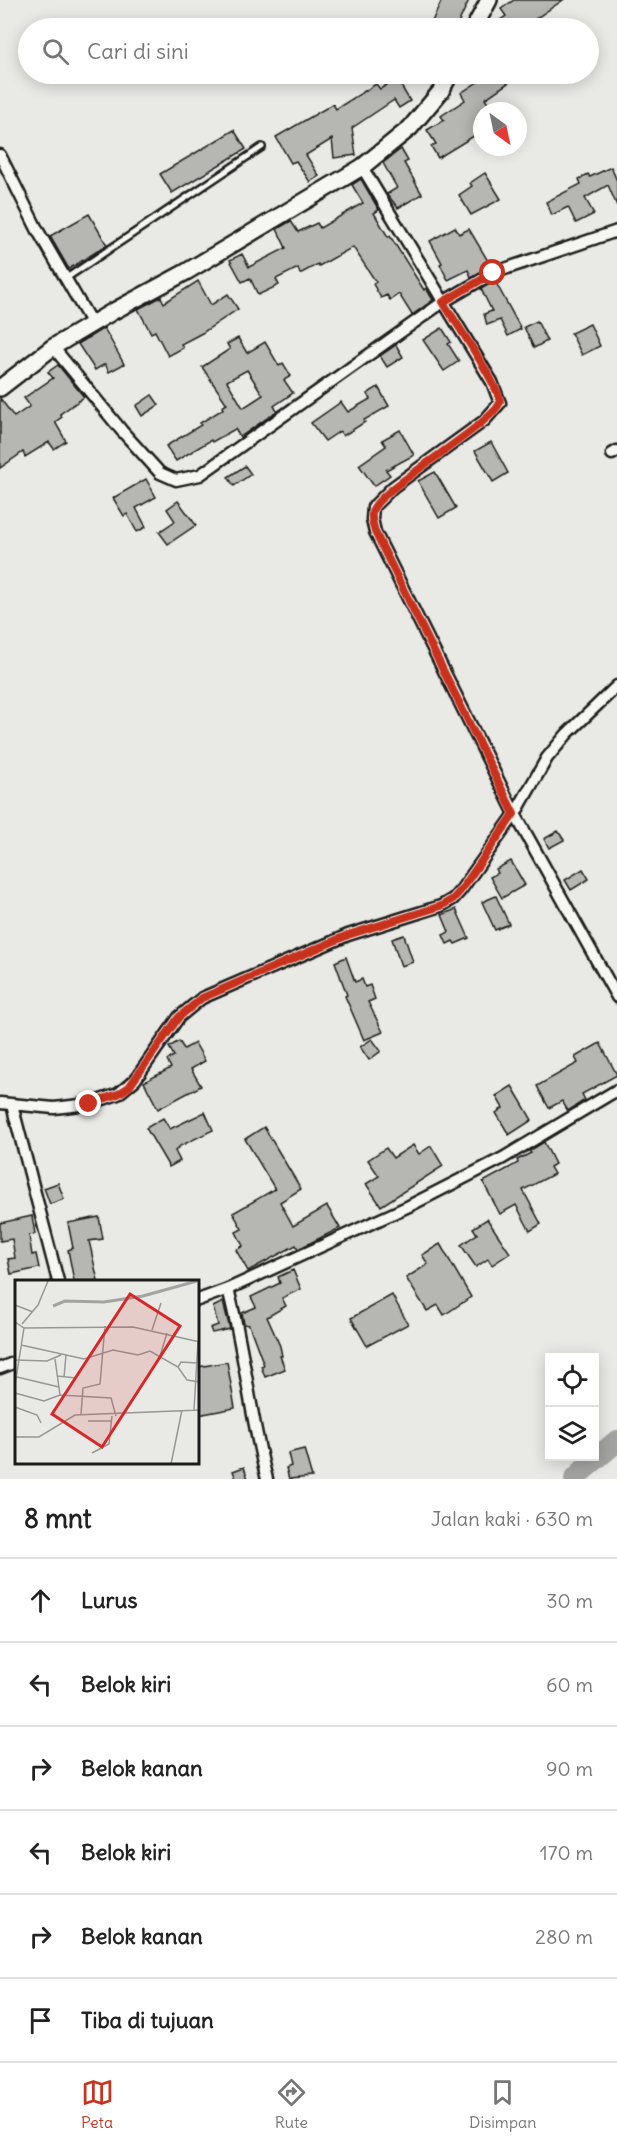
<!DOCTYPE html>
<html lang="id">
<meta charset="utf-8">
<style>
body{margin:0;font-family:Delius,sans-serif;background:#f2f2f2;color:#222}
.controls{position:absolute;right:18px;bottom:18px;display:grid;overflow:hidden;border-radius:0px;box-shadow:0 3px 15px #0003}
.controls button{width:54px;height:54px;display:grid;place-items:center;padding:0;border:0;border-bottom:2px solid #e0e0e0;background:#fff;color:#222;font:30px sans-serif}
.compass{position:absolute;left:473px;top:102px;width:54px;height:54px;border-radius:50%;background:#fff;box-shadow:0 3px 15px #0003;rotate:147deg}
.stop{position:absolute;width:18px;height:18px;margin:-14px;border:4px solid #c8321e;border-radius:50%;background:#fff}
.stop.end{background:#c8321e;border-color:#fff;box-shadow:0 2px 6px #0008}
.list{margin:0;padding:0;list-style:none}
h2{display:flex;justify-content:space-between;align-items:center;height:78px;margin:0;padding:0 24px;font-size:26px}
h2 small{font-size:20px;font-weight:400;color:#767676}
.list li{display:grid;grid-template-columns:39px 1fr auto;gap:18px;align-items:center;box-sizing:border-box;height:84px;padding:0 24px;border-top:2px solid #e0e0e0}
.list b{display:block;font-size:22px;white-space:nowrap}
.list em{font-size:20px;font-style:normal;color:#767676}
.icon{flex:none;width:33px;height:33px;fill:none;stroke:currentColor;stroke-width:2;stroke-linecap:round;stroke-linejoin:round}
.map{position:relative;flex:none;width:617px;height:1479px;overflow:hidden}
.search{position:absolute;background:#fff;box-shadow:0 3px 15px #0003;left:18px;right:18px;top:18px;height:66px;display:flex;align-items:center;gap:15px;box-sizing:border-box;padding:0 21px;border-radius:33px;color:#767676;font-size:22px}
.sheet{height:582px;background:#fff}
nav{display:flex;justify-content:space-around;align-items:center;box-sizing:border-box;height:84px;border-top:2px solid #e0e0e0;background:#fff;font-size:16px;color:#767676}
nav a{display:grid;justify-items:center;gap:3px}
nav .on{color:#c8321e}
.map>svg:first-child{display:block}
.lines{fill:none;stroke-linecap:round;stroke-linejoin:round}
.river{stroke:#a3a3a1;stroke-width:22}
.building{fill:#b6b6b3;stroke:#1c1c1c;stroke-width:1.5;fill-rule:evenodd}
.lane-casing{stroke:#1c1c1c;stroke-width:10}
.street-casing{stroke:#1c1c1c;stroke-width:15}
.secondary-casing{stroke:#1c1c1c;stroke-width:20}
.lane{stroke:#f6f6f2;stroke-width:5}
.street{stroke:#f6f6f2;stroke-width:10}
.secondary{stroke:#f6f6f2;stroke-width:15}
.route{stroke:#c8321e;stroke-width:8}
.inset-river{fill:none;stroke:#a3a3a1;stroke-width:3}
.inset-road{fill:none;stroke:#979795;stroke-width:1.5}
.view{fill:#d62828;fill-opacity:0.15;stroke:#d62828;stroke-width:3}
.inset-edge{fill:none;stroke:#1c1c1c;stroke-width:3}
</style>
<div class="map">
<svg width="617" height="1479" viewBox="0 0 617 1479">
<rect width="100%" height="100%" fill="#e9e9e5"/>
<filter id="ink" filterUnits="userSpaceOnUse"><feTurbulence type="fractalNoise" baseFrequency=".0167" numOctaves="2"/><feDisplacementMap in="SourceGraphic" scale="12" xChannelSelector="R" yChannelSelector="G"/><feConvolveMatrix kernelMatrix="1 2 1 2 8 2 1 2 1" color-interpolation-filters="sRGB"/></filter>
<g filter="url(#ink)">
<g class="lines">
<polyline class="river" points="575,1479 584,1469 617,1441"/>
</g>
<g class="building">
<polygon points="442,0 469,0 456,28 429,28"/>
<polygon points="514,0 563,0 531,22 536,28 488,28 506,16 501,9"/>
<polygon points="474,74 521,74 485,99 493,111 482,111 482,131 438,158 431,146 436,144 427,130 444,120 441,116 465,100 461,93 479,81"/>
<polygon points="397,79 410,101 399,108 394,100 352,128 356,155 334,158 332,139 306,155 319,176 310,182 296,161 291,163 276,137 333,104 336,109 376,84 380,89"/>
<polygon points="234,130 246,149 172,193 160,174"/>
<polygon points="401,149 408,161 404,163 422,194 398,208 387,194 397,188 383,163"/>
<polygon points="611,167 617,181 617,206 608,185 585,198 594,214 576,223 568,207 552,215 546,202 581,184 579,179 588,174 590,177"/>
<polygon points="485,173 501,199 471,215 459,195 472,186 470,183"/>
<polygon points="361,179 379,210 374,213 388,237 390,236 424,290 426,288 433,300 412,315 399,294 390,300 387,295 381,298 373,284 376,282 353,247 319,266 318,264 300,274 298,268 276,279 279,285 258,295 250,278 242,282 230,260 242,254 249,267 286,248 277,229 291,221 298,232 317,223 320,228 363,203 352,185"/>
<polygon points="89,214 107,245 69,269 50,236"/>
<polygon points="455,227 459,234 469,229 491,266 471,277 468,270 448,280 440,264 442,263 430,241"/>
<polygon points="198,281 211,305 228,294 238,309 202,333 181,344 183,348 168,356 155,331 151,333 138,309 161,297 164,303"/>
<polygon points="495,281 521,329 508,336 500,320 487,325 484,314 492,311 481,289"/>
<polygon points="537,321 547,341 534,348 524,327"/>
<polygon points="590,324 600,346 582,355 571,333"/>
<polygon points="104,328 124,364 109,372 105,364 95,370 78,344"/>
<polygon points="442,328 451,342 448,344 459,361 444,371 423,340"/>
<path d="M238,338L247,353L265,342L279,366L283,363L291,376L284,380L293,393L274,406L277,411L240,437L235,429L212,442L211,440L176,461L166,446L201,425L200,423L223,409L222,407L227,404L202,367L230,349L227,344ZM247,370L263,395L243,408L227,381Z"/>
<polygon points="396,345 403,357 387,367 380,356"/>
<polygon points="58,365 84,397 60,414 62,417 55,422 66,441 54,449 49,442 25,457 23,452 0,468 0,398 14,417 30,406 24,398 53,378 48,372"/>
<polygon points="378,387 389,406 364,420 365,422 343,436 340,431 325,441 311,423 341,402 348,412 370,399 367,394"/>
<polygon points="152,395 159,405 142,416 136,406"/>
<polygon points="400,430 414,455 386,470 390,475 374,486 359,465 386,446 382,440"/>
<polygon points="491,442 508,473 493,482 475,451"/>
<polygon points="245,466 251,474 234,486 228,477"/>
<polygon points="435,472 456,508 439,518 418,481"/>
<polygon points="146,479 156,497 136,508 146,527 137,532 127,514 124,516 113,498"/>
<polygon points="178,501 196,525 168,544 159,532 175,521 167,509"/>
<polygon points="558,831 564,840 549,848 544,839"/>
<polygon points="511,861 525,885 502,898 490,877 498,873 496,869"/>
<polygon points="583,869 589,879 571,890 565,880"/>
<polygon points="496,896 509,924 495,930 482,902"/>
<polygon points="456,909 469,938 455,944 453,941 447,944 443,935 449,932 442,915"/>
<polygon points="404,935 413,962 401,966 392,939"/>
<polygon points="346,957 355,982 362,979 365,987 370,985 375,999 368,1002 383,1032 364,1040 345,996 347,995 335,962"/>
<polygon points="372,1039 381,1051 369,1060 360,1047"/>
<polygon points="179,1041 184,1049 195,1043 205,1061 191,1069 201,1086 158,1109 144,1082 171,1068 167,1060 174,1056 169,1047"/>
<polygon points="600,1043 617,1075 582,1094 585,1100 568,1111 562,1101 549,1108 537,1086 578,1063 575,1057"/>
<polygon points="512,1086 532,1120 509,1135 496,1113 503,1108 496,1096"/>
<polygon points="205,1112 213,1130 180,1146 175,1151 180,1161 169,1167 146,1128 163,1118 170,1129"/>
<polygon points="264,1127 301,1189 280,1202 293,1226 327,1206 340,1228 298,1249 296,1245 248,1271 236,1250 243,1246 236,1232 242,1229 233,1213 275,1189 245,1139"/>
<polygon points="544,1142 555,1164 550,1167 554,1174 523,1190 541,1224 530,1231 516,1205 500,1214 483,1182 518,1163 517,1160 531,1153 529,1151"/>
<polygon points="413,1145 419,1154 431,1146 443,1166 381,1206 366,1184 379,1176 368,1160 386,1148 393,1158"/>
<polygon points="58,1183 64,1199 50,1204 44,1188"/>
<polygon points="32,1216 35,1234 29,1235 32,1255 36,1254 39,1268 11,1274 8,1259 15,1258 12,1239 0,1241 0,1223"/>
<polygon points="99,1217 103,1239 89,1241 98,1281 74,1281 68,1250 73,1248 68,1223"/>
<polygon points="487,1219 510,1253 492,1265 488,1259 476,1267 461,1245 477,1234 473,1228"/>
<polygon points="440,1244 471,1297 444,1315 438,1305 427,1311 406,1278 428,1264 422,1255"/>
<polygon points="293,1270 301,1289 282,1298 286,1306 267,1317 280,1346 282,1356 280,1356 285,1369 265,1377 261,1366 264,1365 249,1325 244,1324 242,1313 256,1307 251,1297 280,1283 278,1277"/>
<polygon points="392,1295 408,1324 367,1346 351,1318"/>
<polygon points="223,1302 230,1329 212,1333 210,1328 218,1325 213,1307"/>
<polygon points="227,1362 235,1408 198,1415 198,1367"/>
<polygon points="304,1449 312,1477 289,1479 286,1468 291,1466 288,1453"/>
<polygon points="244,1467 248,1479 236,1479 233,1471"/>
</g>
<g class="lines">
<g class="lane-casing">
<polyline id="lane" points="65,279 262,147"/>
</g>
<g class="street-casing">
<g id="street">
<polyline points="0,155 38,231 92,324"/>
<polyline points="362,167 492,382 500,403 484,421 393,487 373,507 372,519 375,532 515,814 617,997"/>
<polyline points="53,347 122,431 160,473 176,480 200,475 443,302 493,273 617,231"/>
<polyline points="612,454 617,451"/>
<polyline points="0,1103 54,1108 89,1104 118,1094 135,1080 179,1017 202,998 348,935 441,906 453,899 461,890 515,814 547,758 567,734 617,686"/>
<polyline points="12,1105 58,1281"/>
<path d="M228,1289C245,1352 250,1417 267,1479"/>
<polyline points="198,1300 228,1289 409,1206 503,1158 617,1090"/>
<polyline points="0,1368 16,1362"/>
</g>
</g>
<g class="secondary-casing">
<g id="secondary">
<polyline points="474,28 489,0"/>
<polyline points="0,388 53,347 112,312 186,272 362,167 410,128 441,91 450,74"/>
</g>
</g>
<use href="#lane" class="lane"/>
<use href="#street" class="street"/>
<use href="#secondary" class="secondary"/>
</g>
</g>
<g class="lines" filter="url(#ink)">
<path class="route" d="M89,1104L118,1094L129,1087L179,1017L202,998L348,935L441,906L453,899L461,890L514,814L375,532C373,524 369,513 375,506C390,483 501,418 500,401C498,384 454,320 443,302L493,273"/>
</g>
<g transform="translate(15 1280)">
<rect width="184" height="184" fill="#e9e9e5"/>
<path class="inset-river" d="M38,26L50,21L89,22L128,16L182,1"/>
<path class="inset-road" d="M0,25L18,32M0,42L9,48L118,47L185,62M7,44L23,25L33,1M137,50L146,23M6,65L69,79L98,70L123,75L135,71L163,87L172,100L185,102M145,76L152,53M40,79L45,115M0,80L32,81L46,75M163,87L166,82L182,83M42,96L61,98M2,97L44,107M49,97L51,75M0,105L9,48M0,113L29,121L45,115L96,118L101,136M0,127L22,135L26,143M179,130L183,61M66,134L68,108L85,104L90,46M73,141H96M0,157H24L60,135L185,130M77,173L94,164L97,136M156,184L167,130"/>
<path class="view" d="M115,14L165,46L87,167L37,134Z"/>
<rect width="184" height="184" class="inset-edge"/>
</g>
</svg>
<div class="controls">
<button><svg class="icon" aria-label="locate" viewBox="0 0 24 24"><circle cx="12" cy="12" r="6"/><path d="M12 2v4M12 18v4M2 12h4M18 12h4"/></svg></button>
<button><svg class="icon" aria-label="layers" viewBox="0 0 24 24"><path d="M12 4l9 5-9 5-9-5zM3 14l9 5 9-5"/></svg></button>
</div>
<svg class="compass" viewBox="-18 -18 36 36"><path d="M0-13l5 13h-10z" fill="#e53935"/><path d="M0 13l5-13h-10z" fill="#767676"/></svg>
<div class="stop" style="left:493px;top:273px"></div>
<div class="stop end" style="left:89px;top:1104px"></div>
<div class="search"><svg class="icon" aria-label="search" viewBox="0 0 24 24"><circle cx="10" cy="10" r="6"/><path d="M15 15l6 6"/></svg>Cari di sini</div>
</div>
<section class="sheet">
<h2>8 mnt<small>Jalan kaki · 630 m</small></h2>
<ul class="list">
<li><svg class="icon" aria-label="ahead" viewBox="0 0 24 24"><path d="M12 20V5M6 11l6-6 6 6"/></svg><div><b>Lurus</b></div><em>30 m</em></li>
<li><svg class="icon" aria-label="left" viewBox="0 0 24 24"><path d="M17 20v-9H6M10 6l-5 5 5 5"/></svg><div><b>Belok kiri</b></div><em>60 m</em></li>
<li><svg class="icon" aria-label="right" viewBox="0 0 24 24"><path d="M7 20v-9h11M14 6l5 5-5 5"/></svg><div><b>Belok kanan</b></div><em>90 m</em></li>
<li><svg class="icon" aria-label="left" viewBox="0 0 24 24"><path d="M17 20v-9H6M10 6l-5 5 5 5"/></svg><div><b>Belok kiri</b></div><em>170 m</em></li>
<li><svg class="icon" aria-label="right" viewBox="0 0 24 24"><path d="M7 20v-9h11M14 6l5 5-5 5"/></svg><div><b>Belok kanan</b></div><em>280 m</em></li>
<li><svg class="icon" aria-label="arrive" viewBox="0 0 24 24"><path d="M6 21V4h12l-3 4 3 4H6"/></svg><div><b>Tiba di tujuan</b></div></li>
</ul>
</section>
<nav>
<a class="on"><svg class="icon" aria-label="map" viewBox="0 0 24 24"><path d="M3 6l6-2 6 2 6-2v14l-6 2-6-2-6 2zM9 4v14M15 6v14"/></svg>Peta</a>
<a><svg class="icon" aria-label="directions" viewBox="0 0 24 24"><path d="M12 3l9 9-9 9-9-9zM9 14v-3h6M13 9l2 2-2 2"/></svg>Rute</a>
<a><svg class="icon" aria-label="saved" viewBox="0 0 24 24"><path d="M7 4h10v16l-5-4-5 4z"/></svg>Disimpan</a>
</nav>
